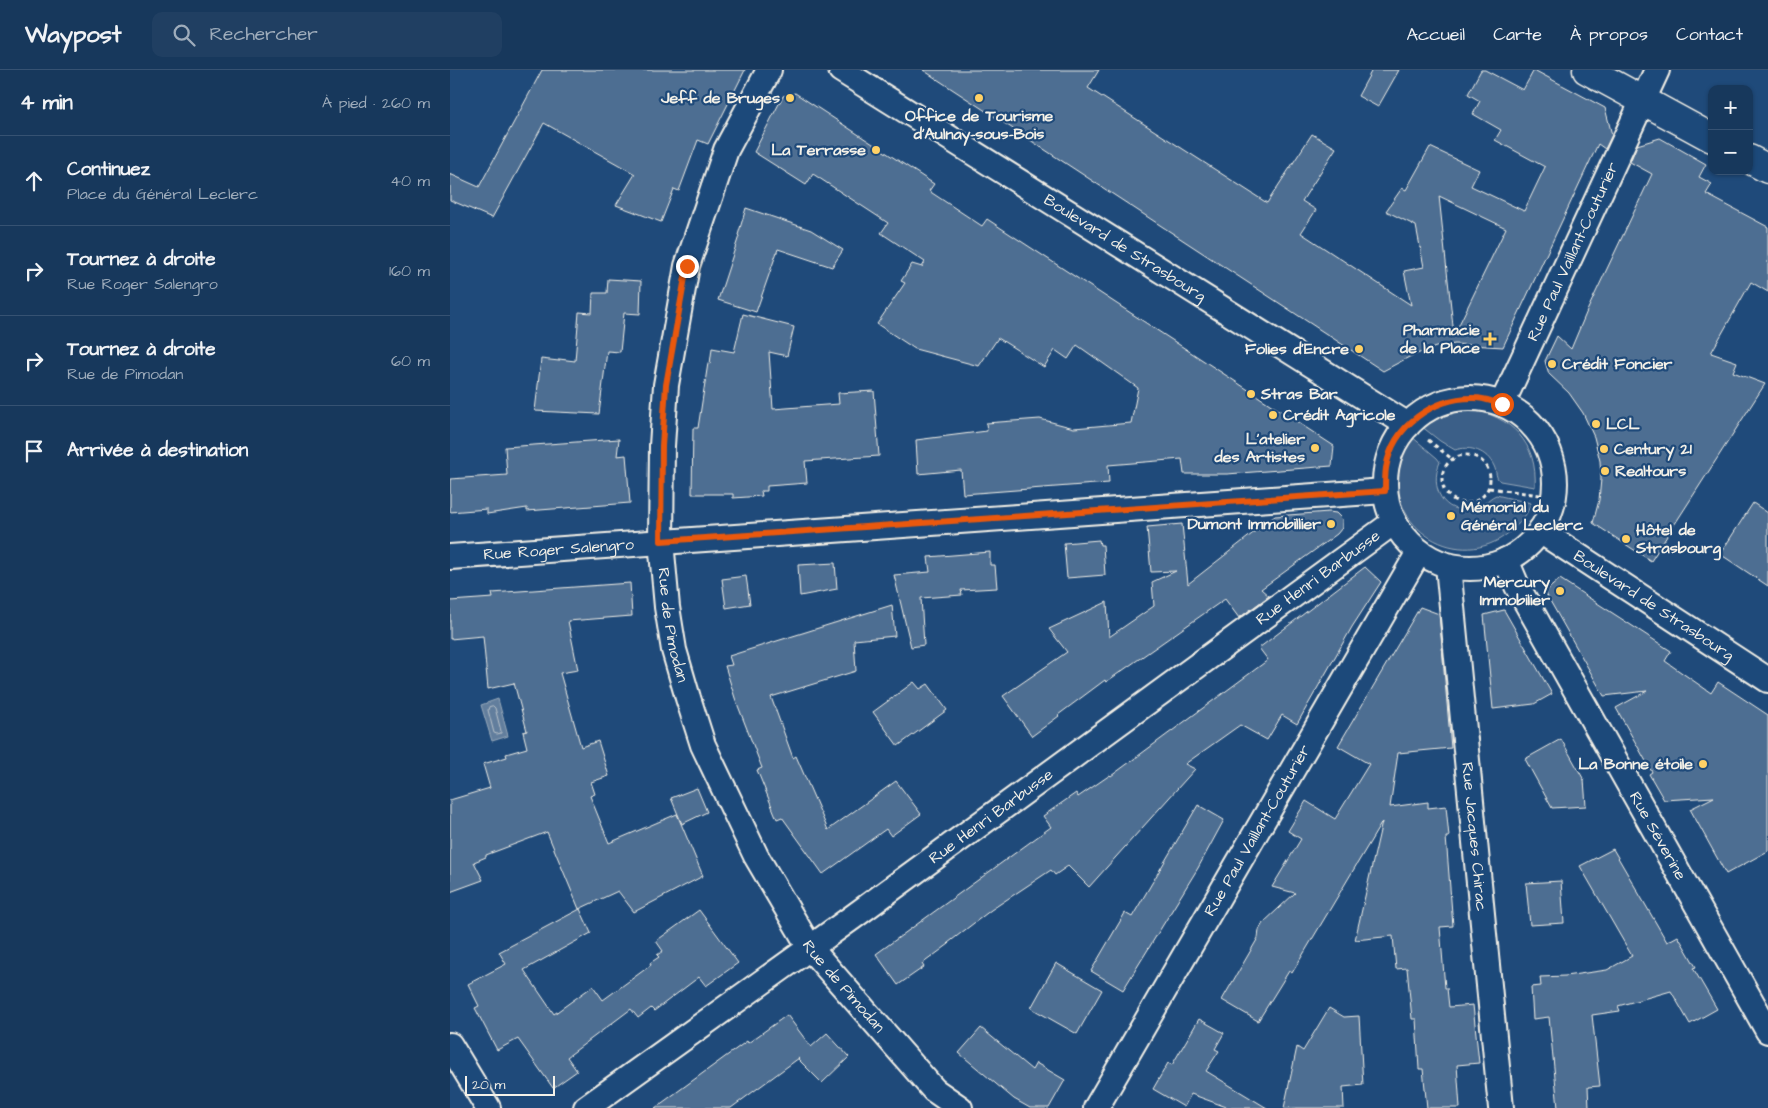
<!DOCTYPE html>
<html lang="fr">
<meta charset="utf-8">
<style>
body{margin:0;font-family:"Architects Daughter",sans-serif;background:#203f62;color:#f1f3f6}
.controls{position:absolute;right:15px;top:15px;display:grid;overflow:hidden;border-radius:10px;box-shadow:0 1px 4px #0004}
.controls button{width:45px;height:45px;display:grid;place-items:center;padding:0;border:0;border-bottom:1px solid #365272;background:#17385c;color:#f1f3f6;font:25px sans-serif}
.scale{position:absolute;left:15px;bottom:12px;width:90px;box-sizing:border-box;padding-left:5px;border:2px solid #f4f1e8;border-top:0;font-size:14px;line-height:18px;white-space:nowrap;color:#f4f1e8;-webkit-text-stroke:4px #1f4a7a;paint-order:stroke}
.stop{position:absolute;width:15px;height:15px;margin:-11px;border:4px solid #ea580c;border-radius:50%;background:#fff}
.stop.end{background:#ea580c;border-color:#fff;box-shadow:0 1px 5px #0008}
.list{margin:0;padding:0;list-style:none}
h2{display:flex;justify-content:space-between;align-items:center;height:65px;margin:0;padding:0 20px;font-size:21px}
h2 small{font-size:16px;font-weight:400;color:#9eacbb}
.list li{display:grid;grid-template-columns:32px 1fr auto;gap:15px;align-items:center;box-sizing:border-box;height:90px;padding:0 20px;border-top:1px solid #365272}
.list b{display:block;font-size:19px;white-space:nowrap}
.list p{margin:0;font-size:16px;white-space:nowrap;color:#9eacbb}
.list em{font-size:16px;font-style:normal;color:#9eacbb}
.icon{flex:none;width:28px;height:28px;fill:none;stroke:currentColor;stroke-width:2;stroke-linecap:round;stroke-linejoin:round}
.map{position:relative;flex:none;width:1318px;height:1038px;overflow:hidden}
header{display:flex;align-items:center;gap:30px;box-sizing:border-box;height:70px;padding:0 25px;background:#17385c;border-bottom:1px solid #365272}
header strong{font-size:24px}
nav{display:flex;gap:28px;margin-inline-start:auto;font-size:18px}
.search{width:350px;height:45px;background:#203f62;display:flex;align-items:center;gap:12px;box-sizing:border-box;padding:0 18px;border-radius:10px;color:#9eacbb;font-size:19px}
main{display:flex}
aside{flex:1;background:#17385c}
.map>svg:first-child{display:block}
.green{fill:#3a5f88;stroke:#97a8b8}
.water{fill:#627e9d;stroke:#9cacbb}
.lines{fill:none;stroke-linecap:round;stroke-linejoin:round}
.shore{stroke:#bac3ca;stroke-width:1}
.building{fill:#4d6e92;stroke:#f4f1e8;fill-rule:evenodd}
.minor-casing{stroke:#f4f1e8;stroke-width:28}
.tertiary-casing{stroke:#f4f1e8;stroke-width:31}
.path{stroke:#f4f1e8;stroke-width:3;stroke-dasharray:4 4;stroke-linecap:butt}
.minor{stroke:#1f4a7a;stroke-width:24}
.tertiary{stroke:#1f4a7a;stroke-width:28}
.route{stroke:#ea580c;stroke-width:6}
.poi-dot{fill:#ffd166;stroke:#1f4a7a;stroke-width:2}
.labels{text-anchor:middle;dominant-baseline:central;stroke-width:4.5;stroke-linejoin:round;paint-order:stroke}
.poi-label{font-size:16px;font-weight:bold;fill:#f4f1e8;stroke:#1f4a7a;text-anchor:end}
.street-label{font-size:16px;fill:#f4f1e8;stroke:#1f4a7a}
</style>
<header>
<strong>Waypost</strong>
<div class="search"><svg class="icon" aria-label="search" viewBox="0 0 24 24"><circle cx="10" cy="10" r="6"/><path d="M15 15l6 6"/></svg>Rechercher</div>
<nav><a>Accueil</a><a>Carte</a><a>À propos</a><a>Contact</a></nav>
</header>
<main>
<aside>
<h2>4 min<small>À pied · 260 m</small></h2>
<ul class="list">
<li><svg class="icon" aria-label="ahead" viewBox="0 0 24 24"><path d="M12 20V5M6 11l6-6 6 6"/></svg><div><b>Continuez</b><p>Place du Général Leclerc</p></div><em>40 m</em></li>
<li><svg class="icon" aria-label="right" viewBox="0 0 24 24"><path d="M7 20v-9h11M14 6l5 5-5 5"/></svg><div><b>Tournez à droite</b><p>Rue Roger Salengro</p></div><em>160 m</em></li>
<li><svg class="icon" aria-label="right" viewBox="0 0 24 24"><path d="M7 20v-9h11M14 6l5 5-5 5"/></svg><div><b>Tournez à droite</b><p>Rue de Pimodan</p></div><em>60 m</em></li>
<li><svg class="icon" aria-label="arrive" viewBox="0 0 24 24"><path d="M6 21V4h12l-3 4 3 4H6"/></svg><div><b>Arrivée à destination</b></div></li>
</ul>
</aside>
<div class="map">
<svg width="1318" height="1038" viewBox="0 0 1318 1038">
<rect width="100%" height="100%" fill="#1f4a7a"/>
<filter id="ink" filterUnits="userSpaceOnUse"><feTurbulence type="fractalNoise" baseFrequency=".02" numOctaves="2"/><feDisplacementMap in="SourceGraphic" scale="10" xChannelSelector="R" yChannelSelector="G"/><feConvolveMatrix kernelMatrix="1 2 1 2 8 2 1 2 1" color-interpolation-filters="sRGB"/></filter>
<g filter="url(#ink)">
<g class="green">
<path d="M1019,339C1061,346 1088,373 1085,417L1050,411C1045,407 1047,402 1044,396C1037,381 1020,375 1005,380L990,371L971,356C986,344 1001,341 1019,339Z"/>
<path d="M961,366L987,388L990,392C979,417 993,446 1023,439C1033,437 1037,429 1046,425L1081,433C1078,443 1072,451 1064,458C1017,505 938,464 948,398C949,387 955,376 961,366Z"/>
</g>
<polygon class="water" points="48,629 58,666 42,671 31,635"/>
<g class="lines">
<polygon class="shore" points="43,636 45,638 51,661 51,663 47,664 44,663 38,640 39,637"/>
</g>
<g class="building">
<polygon points="92,0 295,0 258,74 248,70 229,121 224,119 211,152 166,135 185,104 94,53 42,148 0,130 0,104 29,117"/>
<path d="M473,0H649L638,18L817,133L862,64L886,78L852,131L866,140L851,163L961,235L954,201L974,197L966,156L936,141L952,118L956,120L980,77L1029,100L1021,116L1074,141L1095,97L1045,70L1051,60L1023,44L1030,31L1018,24L1031,0H1035L1073,20L1084,0L1155,38L1162,65L1155,79L1148,74L1053,277L1005,274L986,277L961,286L933,301ZM989,126L1056,158L1004,265L996,192Z"/>
<polygon points="922,0 949,0 928,37 908,26"/>
<polygon points="345,23 484,114 479,121 532,156 537,149 884,376 882,396 777,404 734,404 732,389 658,395 659,413 513,424 511,400 468,404 466,370 537,361 536,353 590,349 624,358 681,353 688,318 627,275 618,289 605,280 594,297 548,268 529,296 465,279 427,254 455,213 451,211 462,194 472,197 475,192 431,163 438,153 363,104 356,115 304,82 333,26"/>
<polygon points="1210,68 1256,94 1249,107 1262,114 1256,124 1318,157 1318,222 1301,212 1261,283 1287,292 1283,302 1315,314 1201,491 1143,453 1149,430 1151,409 1150,391 1144,367 1133,343 1119,323 1099,304 1095,291 1107,266 1121,279 1137,241 1202,104 1180,92 1187,75"/>
<polygon points="296,138 361,160 393,180 382,197 328,179 306,242 268,230 289,166 288,165"/>
<polygon points="158,209 191,211 190,244 174,243 170,282 157,281 149,344 85,341 91,289 109,291 109,289 125,291 129,242 142,243 143,223 157,223"/>
<polygon points="293,244 344,257 337,286 319,282 323,339 389,334 388,323 424,321 429,386 355,391 357,413 317,416 317,421 311,421 312,426 283,428 283,424 242,424 243,358 248,358 258,293 260,294 262,278 284,282"/>
<polygon points="169,369 167,386 176,385 180,433 77,441 77,438 37,444 37,439 0,442 0,409 57,405 55,377"/>
<polygon points="1303,433 1318,443 1318,516 1270,484"/>
<polygon points="879,442 886,443 892,449 892,458 887,464 811,519 819,526 789,548 775,529 656,612 655,610 608,645 609,646 582,666 553,626 617,582 599,559 657,532 659,567 704,536 702,512 726,501 701,502 697,457 732,454 738,514 825,446"/>
<polygon points="649,470 650,475 653,475 655,505 617,508 614,473"/>
<polygon points="540,482 540,495 545,495 547,518 511,520 512,525 471,528 474,575 461,577 444,505 480,502 478,487"/>
<polygon points="385,493 387,519 350,526 348,495"/>
<polygon points="915,497 931,512 902,557 847,654 832,645 817,670 790,655 735,694 745,699 639,817 618,796 605,805 601,800 541,840 498,873 499,874 472,894 474,897 448,915 426,884 601,757 593,746 626,723 628,727 660,705 661,706 818,590 809,578"/>
<polygon points="296,506 300,534 276,538 272,509"/>
<polygon points="1110,509 1221,581 1215,591 1261,623 1268,612 1318,645 1318,781 1276,804 1240,739 1264,727 1214,730 1199,704 1202,702 1166,638 1197,621 1154,626 1095,522"/>
<polygon points="180,513 182,546 118,551 128,600 110,603 131,677 148,671 159,706 141,712 145,724 140,726 159,773 227,744 253,806 184,842 168,821 129,839 97,762 36,785 36,787 24,792 33,810 0,822 0,730 40,718 33,694 57,687 56,684 77,678 73,662 77,661 64,613 38,619 33,566 0,569 0,531 43,528 42,523"/>
<polygon points="442,535 445,566 404,570 406,601 321,627 343,688 346,686 378,760 446,711 471,744 441,766 436,759 373,804 332,747 327,749 307,700 312,698 285,628 275,596 282,595 279,586"/>
<polygon points="970,537 989,544 1001,678 948,683 940,737 978,732 978,738 996,736 999,767 996,767 1003,856 990,857 995,918 997,918 999,937 1023,935 1029,993 1007,995 1010,1038 977,1038 973,999 969,999 966,949 962,949 957,898 946,899 943,866 905,870 932,752 842,903 839,901 808,951 772,930 808,868 809,860 813,853 845,823 822,817 851,769 838,761 856,731 885,749 919,694 888,676"/>
<polygon points="1054,540 1102,624 1084,634 1043,639 1034,545"/>
<polygon points="464,612 470,619 478,614 497,640 448,676 423,642"/>
<polygon points="1111,669 1134,710 1136,736 1102,738 1075,689"/>
<polygon points="247,718 257,742 232,754 221,728"/>
<polygon points="748,735 774,750 748,798 673,920 641,901 675,843 682,847"/>
<polygon points="1163,779 1217,872 1228,866 1246,897 1243,898 1267,939 1240,954 1221,921 1168,936 1170,941 1142,945 1150,1016 1138,1017 1139,1038 1108,1038 1099,947 1083,949 1081,917 1091,916 1090,907 1115,906 1157,900 1182,886 1130,796"/>
<polygon points="1111,811 1114,853 1080,855 1076,813"/>
<polygon points="130,839 141,863 74,900 104,944 143,916 153,930 201,895 200,893 209,887 207,885 213,881 206,871 249,840 288,893 256,916 249,907 204,941 201,938 188,948 181,939 117,987 127,1001 103,1018 68,969 47,980 25,938 29,936 18,914 56,894 49,882"/>
<polygon points="606,893 652,920 627,964 581,938"/>
<polygon points="879,938 894,947 909,946 913,1015 893,1017 894,1038 834,1038 847,977 853,981"/>
<polygon points="337,945 361,977 377,963 399,987 372,1013 348,989 349,988 281,1038 205,1038 297,971 298,973"/>
<polygon points="749,949 774,963 765,979 769,981 756,1001 817,1038 779,1038 741,1024 734,1037 703,1019 718,993 722,995"/>
<polygon points="531,958 582,1000 586,993 615,1010 599,1038 580,1038 564,1029 509,983"/>
</g>
<g class="lines">
<g class="minor-casing">
<g id="minor">
<path id="s1" d="M319,0L276,80L237,196L216,315L212,376L211,471L217,537L224,580L238,628L253,675L306,786L360,878L484,1020L510,1038"/>
<path id="s2" d="M391,0L958,355"/>
<circle cx="1020" cy="413" r="85"/>
<path id="s3" d="M1052,334L1207,0"/>
<path id="s4" d="M1090,461L1318,610"/>
<path id="s5" d="M0,487L935,421"/>
<path id="s6" d="M1056,490L1067,516L1318,961"/>
<path id="s7" d="M998,496L1051,1038"/>
<polyline points="0,975 38,1038"/>
<path id="s8" d="M136,1038L403,847L944,452"/>
<path id="s9" d="M646,1038L969,482"/>
</g>
</g>
<g class="tertiary-casing">
<g id="tertiary">
<polyline points="1137,0 1262,68"/>
<polyline points="1299,89 1318,99"/>
</g>
</g>
<g class="path">
<polyline points="978,370 1002,389"/>
<circle cx="1016" cy="409" r="24"/>
<polyline points="1039,418 1104,427"/>
</g>
<use href="#minor" class="minor"/>
<use href="#tertiary" class="tertiary"/>
</g>
</g>
<g class="lines" filter="url(#ink)">
<path class="route" d="M237,196L216,315L212,376L211,471L935,421C935,413 935,405 936,398C943,355 984,327 1025,328C1034,328 1043,332 1052,334"/>
</g>
<g class="poi-dot">
<circle cx="340" cy="28" r="5"/>
<circle cx="529" cy="28" r="5"/>
<circle cx="426" cy="80" r="5"/>
<path d="M1037.5 261.5h5v5h5v5h-5v5h-5v-5h-5v-5h5z"/>
<circle cx="909" cy="279" r="5"/>
<circle cx="1102" cy="294" r="5"/>
<circle cx="801" cy="324" r="5"/>
<circle cx="823" cy="345" r="5"/>
<circle cx="1146" cy="354" r="5"/>
<circle cx="865" cy="378" r="5"/>
<circle cx="1154" cy="379" r="5"/>
<circle cx="1155" cy="401" r="5"/>
<circle cx="1001" cy="446" r="5"/>
<circle cx="881" cy="454" r="5"/>
<circle cx="1176" cy="469" r="5"/>
<circle cx="1110" cy="521" r="5"/>
<circle cx="1253" cy="694" r="5"/>
</g>
<g class="labels">
<g class="poi-label">
<text x="330" y="28">Jeff de Bruges</text>
<text x="529" y="46" text-anchor="middle">Office de Tourisme<tspan x="529" dy="18">d’Aulnay-sous-Bois</tspan></text>
<text x="416" y="80">La Terrasse</text>
<text x="1030" y="260">Pharmacie<tspan x="1030" dy="18">de la Place</tspan></text>
<text x="899" y="279">Folies d'Encre</text>
<text x="1112" y="294" text-anchor="start">Crédit Foncier</text>
<text x="811" y="324" text-anchor="start">Stras Bar</text>
<text x="833" y="345" text-anchor="start">Crédit Agricole</text>
<text x="1156" y="354" text-anchor="start">LCL</text>
<text x="855" y="369">L'atelier<tspan x="855" dy="18">des Artistes</tspan></text>
<text x="1164" y="379" text-anchor="start">Century 21</text>
<text x="1165" y="401" text-anchor="start">Realtours</text>
<text x="1011" y="437" text-anchor="start">Mémorial du<tspan x="1011" dy="18">Général Leclerc</tspan></text>
<text x="871" y="454">Dumont Immobillier</text>
<text x="1186" y="460" text-anchor="start">Hôtel de<tspan x="1186" dy="18">Strasbourg</tspan></text>
<text x="1100" y="512">Mercury<tspan x="1100" dy="18">Immobilier</tspan></text>
<text x="1243" y="694">La Bonne étoile</text>
</g>
<g class="street-label">
<text stroke="none"><textPath href="#s2" startOffset="335">Boulevard de Strasbourg</textPath></text>
<text stroke="none"><textPath href="#s3" startOffset="168">Rue Paul Vaillant-Couturier</textPath></text>
<text stroke="none"><textPath href="#s5" startOffset="109">Rue Roger Salengro</textPath></text>
<text stroke="none"><textPath href="#s8" startOffset="904">Rue Henri Barbusse</textPath></text>
<text stroke="none"><textPath href="#s4" startOffset="136">Boulevard de Strasbourg</textPath></text>
<text stroke="none"><textPath href="#s1" startOffset="575">Rue de Pimodan</textPath></text>
<text stroke="none"><textPath href="#s8" startOffset="499">Rue Henri Barbusse</textPath></text>
<text stroke="none"><textPath href="#s9" startOffset="321">Rue Paul Vaillant-Couturier</textPath></text>
<text stroke="none"><textPath href="#s6" startOffset="315">Rue Séverine</textPath></text>
<text stroke="none"><textPath href="#s7" startOffset="272">Rue Jacques Chirac</textPath></text>
<text stroke="none"><textPath href="#s1" startOffset="980">Rue de Pimodan</textPath></text>
</g>
</g>
</svg>
<div class="controls">
<button>+</button>
<button>−</button>
</div>
<div class="scale">20 m</div>
<div class="stop" style="left:1052px;top:334px"></div>
<div class="stop end" style="left:237px;top:196px"></div>
</div>
</main>
